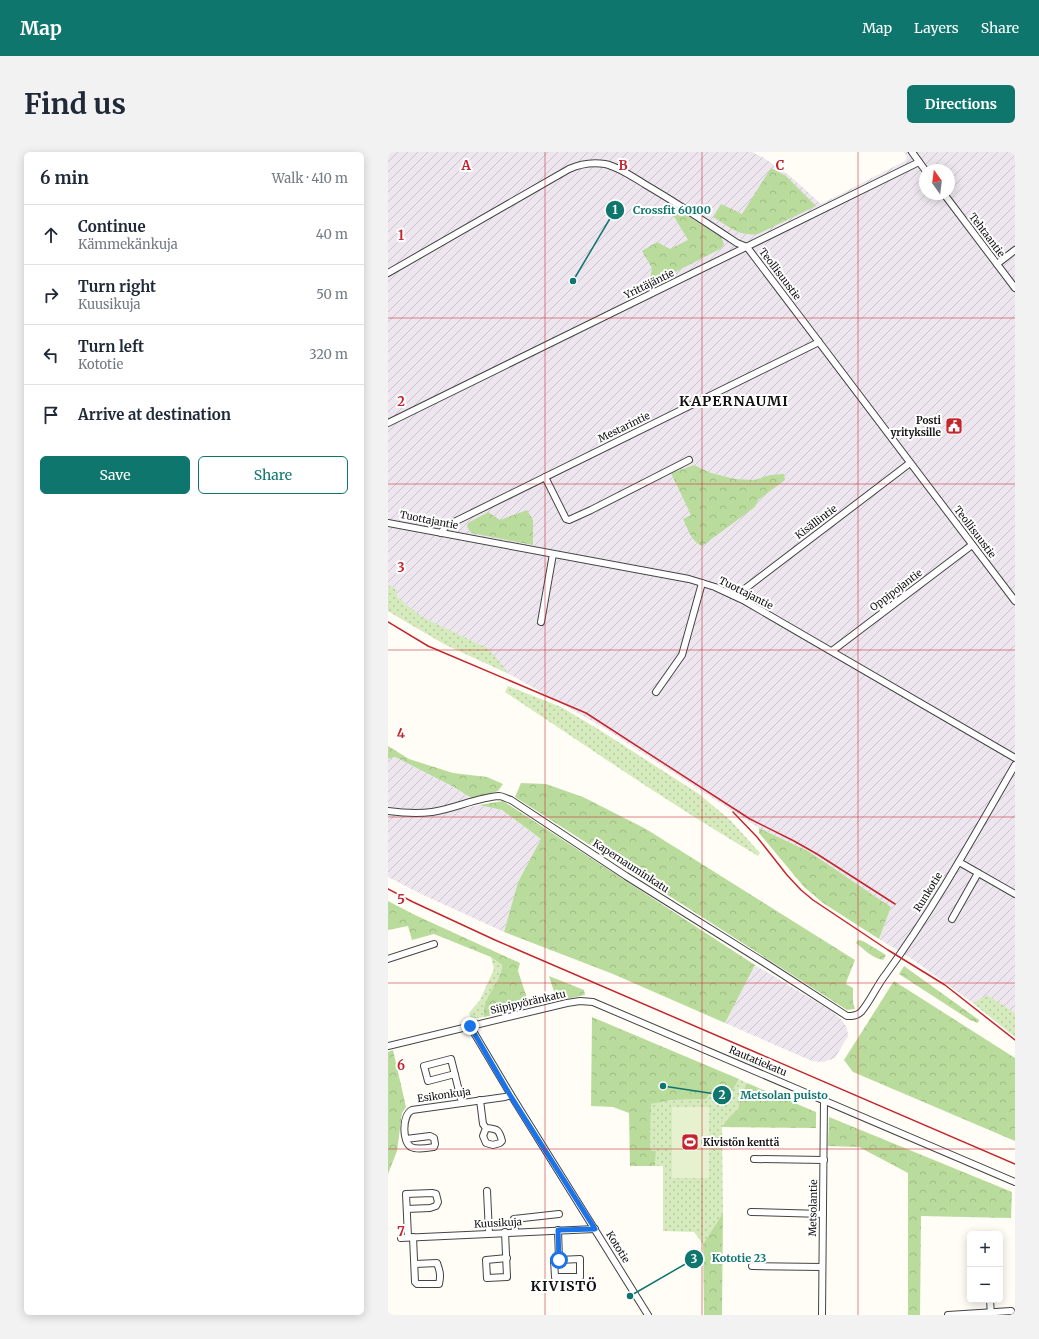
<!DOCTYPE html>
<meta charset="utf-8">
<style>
body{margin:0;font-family:Merriweather,serif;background:#f2f2f3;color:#1f2937}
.controls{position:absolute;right:12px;bottom:12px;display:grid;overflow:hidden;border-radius:6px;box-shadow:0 2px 10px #0003}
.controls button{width:36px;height:36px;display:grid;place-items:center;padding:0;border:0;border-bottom:1px solid #e0e1e3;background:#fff;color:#1f2937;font:20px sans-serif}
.compass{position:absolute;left:531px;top:12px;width:36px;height:36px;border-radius:50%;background:#fff;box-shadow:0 2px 10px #0003;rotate:346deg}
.stop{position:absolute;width:12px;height:12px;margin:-9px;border:3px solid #1a73e8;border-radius:50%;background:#fff}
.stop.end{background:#1a73e8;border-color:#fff;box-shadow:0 1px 4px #0008}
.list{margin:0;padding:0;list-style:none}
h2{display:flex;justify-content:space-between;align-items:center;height:52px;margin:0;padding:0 16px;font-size:17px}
h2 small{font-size:13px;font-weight:400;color:#747a83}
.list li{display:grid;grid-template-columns:26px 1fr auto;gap:12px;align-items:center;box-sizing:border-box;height:60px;padding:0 16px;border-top:1px solid #e0e1e3}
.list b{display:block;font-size:15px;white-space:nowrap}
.list p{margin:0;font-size:13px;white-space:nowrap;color:#747a83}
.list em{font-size:13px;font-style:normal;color:#747a83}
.actions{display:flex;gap:8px;padding:12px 16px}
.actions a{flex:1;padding:9px 0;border:1px solid #0f766e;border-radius:6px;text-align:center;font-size:14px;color:#0f766e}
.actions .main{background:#0f766e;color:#fff}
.icon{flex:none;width:22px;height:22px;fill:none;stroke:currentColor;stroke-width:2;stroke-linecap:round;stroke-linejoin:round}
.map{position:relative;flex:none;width:627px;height:1163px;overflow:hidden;border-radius:6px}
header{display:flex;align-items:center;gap:24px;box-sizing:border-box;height:56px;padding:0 20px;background:#0f766e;color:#fff}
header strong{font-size:19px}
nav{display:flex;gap:22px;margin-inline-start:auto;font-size:14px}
.intro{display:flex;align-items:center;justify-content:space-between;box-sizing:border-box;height:96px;padding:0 24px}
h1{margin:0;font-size:28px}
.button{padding:10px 18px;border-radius:6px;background:#0f766e;color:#fff;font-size:14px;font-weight:700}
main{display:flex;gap:24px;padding:0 24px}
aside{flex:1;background:#fff;border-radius:6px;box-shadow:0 2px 10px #0003}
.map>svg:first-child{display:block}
.industrial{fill:url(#industrial-furrows);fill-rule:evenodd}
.green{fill:url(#green-dots)}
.forest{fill:url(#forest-crowns)}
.pitch{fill:#e6f2cf}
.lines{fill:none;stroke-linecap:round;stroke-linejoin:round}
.minor-casing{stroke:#444;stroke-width:8}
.minor{stroke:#fff;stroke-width:6}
.rail{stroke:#c4262e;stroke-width:1.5}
.route{stroke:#1a73e8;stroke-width:5}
.grid{fill:none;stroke:#c4262e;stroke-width:1;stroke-opacity:0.55}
.labels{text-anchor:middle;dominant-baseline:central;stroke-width:4;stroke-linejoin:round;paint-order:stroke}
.street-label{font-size:10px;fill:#111;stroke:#fff}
.poi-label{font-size:10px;font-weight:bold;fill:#111;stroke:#fff;text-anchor:end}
.district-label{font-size:14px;font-weight:bold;letter-spacing:1px;fill:#111;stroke:#fff}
.grid-label{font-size:13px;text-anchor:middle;font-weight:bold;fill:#c4262e;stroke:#fff;stroke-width:4;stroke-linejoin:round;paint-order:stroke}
.leader{fill:none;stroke:#0f766e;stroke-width:1.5}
.callout-dot{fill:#0f766e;stroke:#fff;stroke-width:1.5}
.mark-label{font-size:12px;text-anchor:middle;font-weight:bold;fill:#fff}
.callout-label{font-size:11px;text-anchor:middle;font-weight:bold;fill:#0f766e;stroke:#fff;stroke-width:4;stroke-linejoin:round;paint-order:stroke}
</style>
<header>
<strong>Map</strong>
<nav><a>Map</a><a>Layers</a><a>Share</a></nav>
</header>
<div class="intro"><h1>Find us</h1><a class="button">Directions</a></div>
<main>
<aside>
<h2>6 min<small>Walk · 410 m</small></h2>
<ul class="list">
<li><svg class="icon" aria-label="ahead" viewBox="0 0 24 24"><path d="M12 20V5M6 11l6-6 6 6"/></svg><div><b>Continue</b><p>Kämmekänkuja</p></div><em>40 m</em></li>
<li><svg class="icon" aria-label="right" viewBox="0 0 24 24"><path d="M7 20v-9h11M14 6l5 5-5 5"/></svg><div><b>Turn right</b><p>Kuusikuja</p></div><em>50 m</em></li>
<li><svg class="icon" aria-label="left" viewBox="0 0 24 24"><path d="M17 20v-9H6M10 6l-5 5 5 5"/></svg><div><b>Turn left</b><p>Kototie</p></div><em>320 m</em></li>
<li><svg class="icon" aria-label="arrive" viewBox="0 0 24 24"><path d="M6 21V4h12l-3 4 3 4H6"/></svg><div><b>Arrive at destination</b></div></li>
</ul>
<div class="actions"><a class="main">Save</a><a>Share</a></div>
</aside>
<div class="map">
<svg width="627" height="1163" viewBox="0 0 627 1163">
<defs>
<pattern id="industrial-furrows" width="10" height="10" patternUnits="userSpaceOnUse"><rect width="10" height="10" fill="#eee6ef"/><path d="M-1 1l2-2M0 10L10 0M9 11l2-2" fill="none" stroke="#cbc4cc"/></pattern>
<pattern id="green-dots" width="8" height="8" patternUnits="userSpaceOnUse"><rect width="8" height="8" fill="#d5ebbd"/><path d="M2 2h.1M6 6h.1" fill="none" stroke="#b6c8a1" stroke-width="1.8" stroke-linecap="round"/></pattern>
<pattern id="forest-crowns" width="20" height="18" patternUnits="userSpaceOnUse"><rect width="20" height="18" fill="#b9dc9c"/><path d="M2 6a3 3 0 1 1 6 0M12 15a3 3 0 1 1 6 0" fill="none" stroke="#9ebc85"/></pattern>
</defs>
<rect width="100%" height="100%" fill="#fffdf5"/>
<g class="industrial">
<path d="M0,0H364L376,6L402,24L433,52L517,9L519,4L516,0H627V885L585,851L524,807L491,787L503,755L420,699L371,676L213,574L121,522L56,492L0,459ZM537,18H561V42H537Z"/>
<polygon points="7,605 64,634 85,647 49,656 29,658 0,655 0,607"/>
<polygon points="91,653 114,658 153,687 130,730 116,780 33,742 0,725 0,662 12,664 44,664"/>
<polygon points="367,813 442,858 454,868 459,876 460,884 447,906 435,910 424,909 337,871"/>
</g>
<g class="green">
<polygon points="0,433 9,438 9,445 34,465 101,497 121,522 56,492 0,459"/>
<path d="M120,534L173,555L210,577L311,642L342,668L372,701L370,704C284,653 201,596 117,540Z"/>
<path d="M103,805L114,813C114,831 92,846 96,865L83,867L81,861L92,848L106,817Z"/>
<polygon points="599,843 627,861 627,885 585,851"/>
<polygon points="351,927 359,931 353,943 350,957 341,965 334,975 335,1061 315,1092 306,1080 275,1079 275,1014 267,1014 268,999 262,998 263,952 284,948 318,947 322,941 342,943"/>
</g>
<g class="forest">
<path d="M383,16L398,24L428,54L370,82C351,85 340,74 325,65L333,52L354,62Z"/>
<polygon points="282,53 333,85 335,89 336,93 332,97 264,132 262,126 264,116 254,99 269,90 282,97 300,88 282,58"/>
<path d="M306,313L323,321L347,327L366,328L382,323L396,322L397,328L370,348L367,355L314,394C303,389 300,377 295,367L303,363L283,321Z"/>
<polygon points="139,358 145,368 145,393 83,381 79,375 80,371 100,360 112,368"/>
<polygon points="0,594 21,607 65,621 99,625 115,632 110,639 85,647 64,634 7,605 0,607"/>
<polygon points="133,631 158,632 195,645 258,677 467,808 459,828 458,832 465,836 465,850 467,857 459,858 127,645"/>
<polygon points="115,649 367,813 337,871 225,822 116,780 130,730 153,687 114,658 91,653"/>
<polygon points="371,676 420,699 503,755 491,787 435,751 416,735 371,681"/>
<path d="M0,749L27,763L132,811L130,819L142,855L96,865C92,846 114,831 114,813L103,805L46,782L24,788L20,774L0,778Z"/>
<path d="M470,788L475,789L498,803L495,808C484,806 477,798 468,791Z"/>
<polygon points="516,814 591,868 590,871 582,868 511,822"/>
<polygon points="161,824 196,838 197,843 169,849"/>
<polygon points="506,829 627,906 627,989 465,920 456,908"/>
<polygon points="204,865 351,927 342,943 322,941 318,947 284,948 263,952 262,998 268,999 267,1014 242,1014 241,961 225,955 203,954"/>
<polygon points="5,898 18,955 14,961 9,999 0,1022 0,900"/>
<polygon points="359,931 428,960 428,976 334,975 341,965 350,957 353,943"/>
<polygon points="441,965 624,1040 623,1066 533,1064 532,1163 520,1163 520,1021 471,995 440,994"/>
<polygon points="335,1061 334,1163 316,1163 315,1092"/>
</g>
<rect class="pitch" x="284" y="955" width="37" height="71"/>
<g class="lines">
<g class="minor-casing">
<g id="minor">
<polyline points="524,0 537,18"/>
<polyline points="556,42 627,136"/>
<polyline points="609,112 627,98"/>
<path d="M0,121L181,17C192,12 204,10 217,12C231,15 245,25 258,33C289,51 319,71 349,91L359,95L627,449"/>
<polyline points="0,271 531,10"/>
<polyline points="157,325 178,367 181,368 203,358 301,308"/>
<polyline points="0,371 301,427 327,435 355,448 627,606"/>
<polyline points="53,381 58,374 431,190"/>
<polyline points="345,443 358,436 522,311"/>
<polyline points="153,470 165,402"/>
<polyline points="444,499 584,393"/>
<polyline points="268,540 294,503 314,431"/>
<path d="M0,659C15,661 29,662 44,660C65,657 91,645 111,644C115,644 119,647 123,648L238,724L377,811L459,864C464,864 469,864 473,860C482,850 489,833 498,822C546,756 586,684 627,613"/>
<polyline points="571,710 627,742"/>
<polyline points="564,767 590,721"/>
<polyline points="0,807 46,792"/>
<polyline points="82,874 123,943 260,1163"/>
<polyline points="0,894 179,851 192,849 205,850 627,1030"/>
<polyline points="67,922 40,929 36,914 63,907 74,951"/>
<path d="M92,948L95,972L98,976L95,984L98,991L105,993L112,991L114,989C111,977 109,977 98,976"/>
<path d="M18,987L42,984L46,986L47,992L46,995C40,996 29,998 23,995C14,990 14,963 24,958L117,945L123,943"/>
<polyline points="366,1007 436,1008"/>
<polyline points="99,1039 101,1081"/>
<polyline points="19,1057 42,1056 48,1054 50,1050 48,1042 44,1041 18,1042 20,1085"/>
<polyline points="363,1060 435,1062"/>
<polyline points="170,1078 171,1108 166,1108 167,1125 192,1125 192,1107 171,1108"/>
<polyline points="117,1080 119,1125 99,1126 98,1108 119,1106"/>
<polyline points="127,1080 126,1067 171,1062"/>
<path d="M25,1085L27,1130L29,1132H51C53,1124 52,1119 49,1111L27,1112"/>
<polyline points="13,1086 207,1077"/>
<polyline points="364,1114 434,1115"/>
<polyline points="602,1148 603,1163"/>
<polyline points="434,1163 436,948"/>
<polyline points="560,1163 623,1159"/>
</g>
</g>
<use href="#minor" class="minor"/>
<g class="rail">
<polyline points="0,470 40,494 198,561 362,667 406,689 429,702 507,752"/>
<polyline points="345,660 369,685 399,723 413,738 425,748 500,798 557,833 627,888"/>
<polyline points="0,737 25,750 107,788 627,1012"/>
</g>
</g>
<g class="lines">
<polyline class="route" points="82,874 122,943 207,1077 170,1078 171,1108"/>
</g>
<path class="grid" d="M157,0V1163M314,0V1163M470,0V1163M0,166H627M0,332H627M0,498H627M0,665H627M0,831H627M0,997H627"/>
<defs>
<g id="civic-square" transform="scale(0.9)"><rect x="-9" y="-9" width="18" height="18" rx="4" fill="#c4262e" stroke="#fff"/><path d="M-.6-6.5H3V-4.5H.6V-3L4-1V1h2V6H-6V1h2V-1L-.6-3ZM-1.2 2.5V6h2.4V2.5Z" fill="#fff"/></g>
<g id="stadium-square" transform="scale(0.9)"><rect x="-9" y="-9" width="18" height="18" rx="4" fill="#c4262e" stroke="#fff"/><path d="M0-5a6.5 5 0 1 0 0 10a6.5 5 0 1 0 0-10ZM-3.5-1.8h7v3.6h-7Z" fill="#fff"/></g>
</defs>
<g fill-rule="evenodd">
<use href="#civic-square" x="566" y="274"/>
<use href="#stadium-square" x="302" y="990"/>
</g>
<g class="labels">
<g class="street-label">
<text transform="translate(599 83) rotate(53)">Tehtaantie</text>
<text transform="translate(392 122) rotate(53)">Teollisuustie</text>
<text transform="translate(261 132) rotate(-26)">Yrittäjäntie</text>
<text transform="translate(236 275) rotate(-26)">Mestarintie</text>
<text transform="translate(41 368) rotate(11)">Tuottajantie</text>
<text transform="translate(428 370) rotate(-37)">Kisällintie</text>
<text transform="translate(587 380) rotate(53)">Teollisuustie</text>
<text transform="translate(508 438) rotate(-37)">Oppipojantie</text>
<text transform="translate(358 441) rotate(27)">Tuottajantie</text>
<text transform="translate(243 714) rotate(33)">Kapernauminkatu</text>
<text transform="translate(540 740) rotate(-58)">Runkotie</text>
<text transform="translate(140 850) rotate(-13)">Siipipyöränkatu</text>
<text transform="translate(370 909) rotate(23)">Rautatiekatu</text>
<text transform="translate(56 943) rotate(-8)">Esikonkuja</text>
<text transform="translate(425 1056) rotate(-89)">Metsolantie</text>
<text transform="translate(110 1071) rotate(-3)">Kuusikuja</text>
<text transform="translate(230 1095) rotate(58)">Kototie</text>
</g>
<g class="poi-label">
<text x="553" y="268">Posti<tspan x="553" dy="12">yrityksille</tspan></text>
<text x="315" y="990" text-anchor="start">Kivistön kenttä</text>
</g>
<g class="district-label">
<text x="346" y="249">KAPERNAUMI</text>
<text x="176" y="1134">KIVISTÖ</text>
</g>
</g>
<g class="grid-label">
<text x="78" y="18">A</text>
<text x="235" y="18">B</text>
<text x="392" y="18">C</text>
<text x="13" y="88">1</text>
<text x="13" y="254">2</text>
<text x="13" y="420">3</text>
<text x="13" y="586">4</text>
<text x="13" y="752">5</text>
<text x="13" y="918">6</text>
<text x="13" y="1084">7</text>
</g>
<path class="leader" d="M185 129L227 58M275 934L334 943M242 1144L306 1107"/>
<g class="callout-dot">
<circle cx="185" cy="129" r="4"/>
<circle cx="275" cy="934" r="4"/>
<circle cx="242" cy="1144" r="4"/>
<circle cx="227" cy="58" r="10"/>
<circle cx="334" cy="943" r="10"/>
<circle cx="306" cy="1107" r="10"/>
</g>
<g class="mark-label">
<text x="227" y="62">1</text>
<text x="334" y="947">2</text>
<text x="306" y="1111">3</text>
</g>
<g class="callout-label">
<text x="284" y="62">Crossfit 60100</text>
<text x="396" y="947">Metsolan puisto</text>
<text x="351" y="1110">Kototie 23</text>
</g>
</svg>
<div class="controls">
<button>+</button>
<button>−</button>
</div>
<svg class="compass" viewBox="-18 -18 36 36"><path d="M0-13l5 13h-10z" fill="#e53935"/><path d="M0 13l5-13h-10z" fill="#747a83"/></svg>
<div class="stop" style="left:171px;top:1108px"></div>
<div class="stop end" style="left:82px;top:874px"></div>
</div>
</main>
